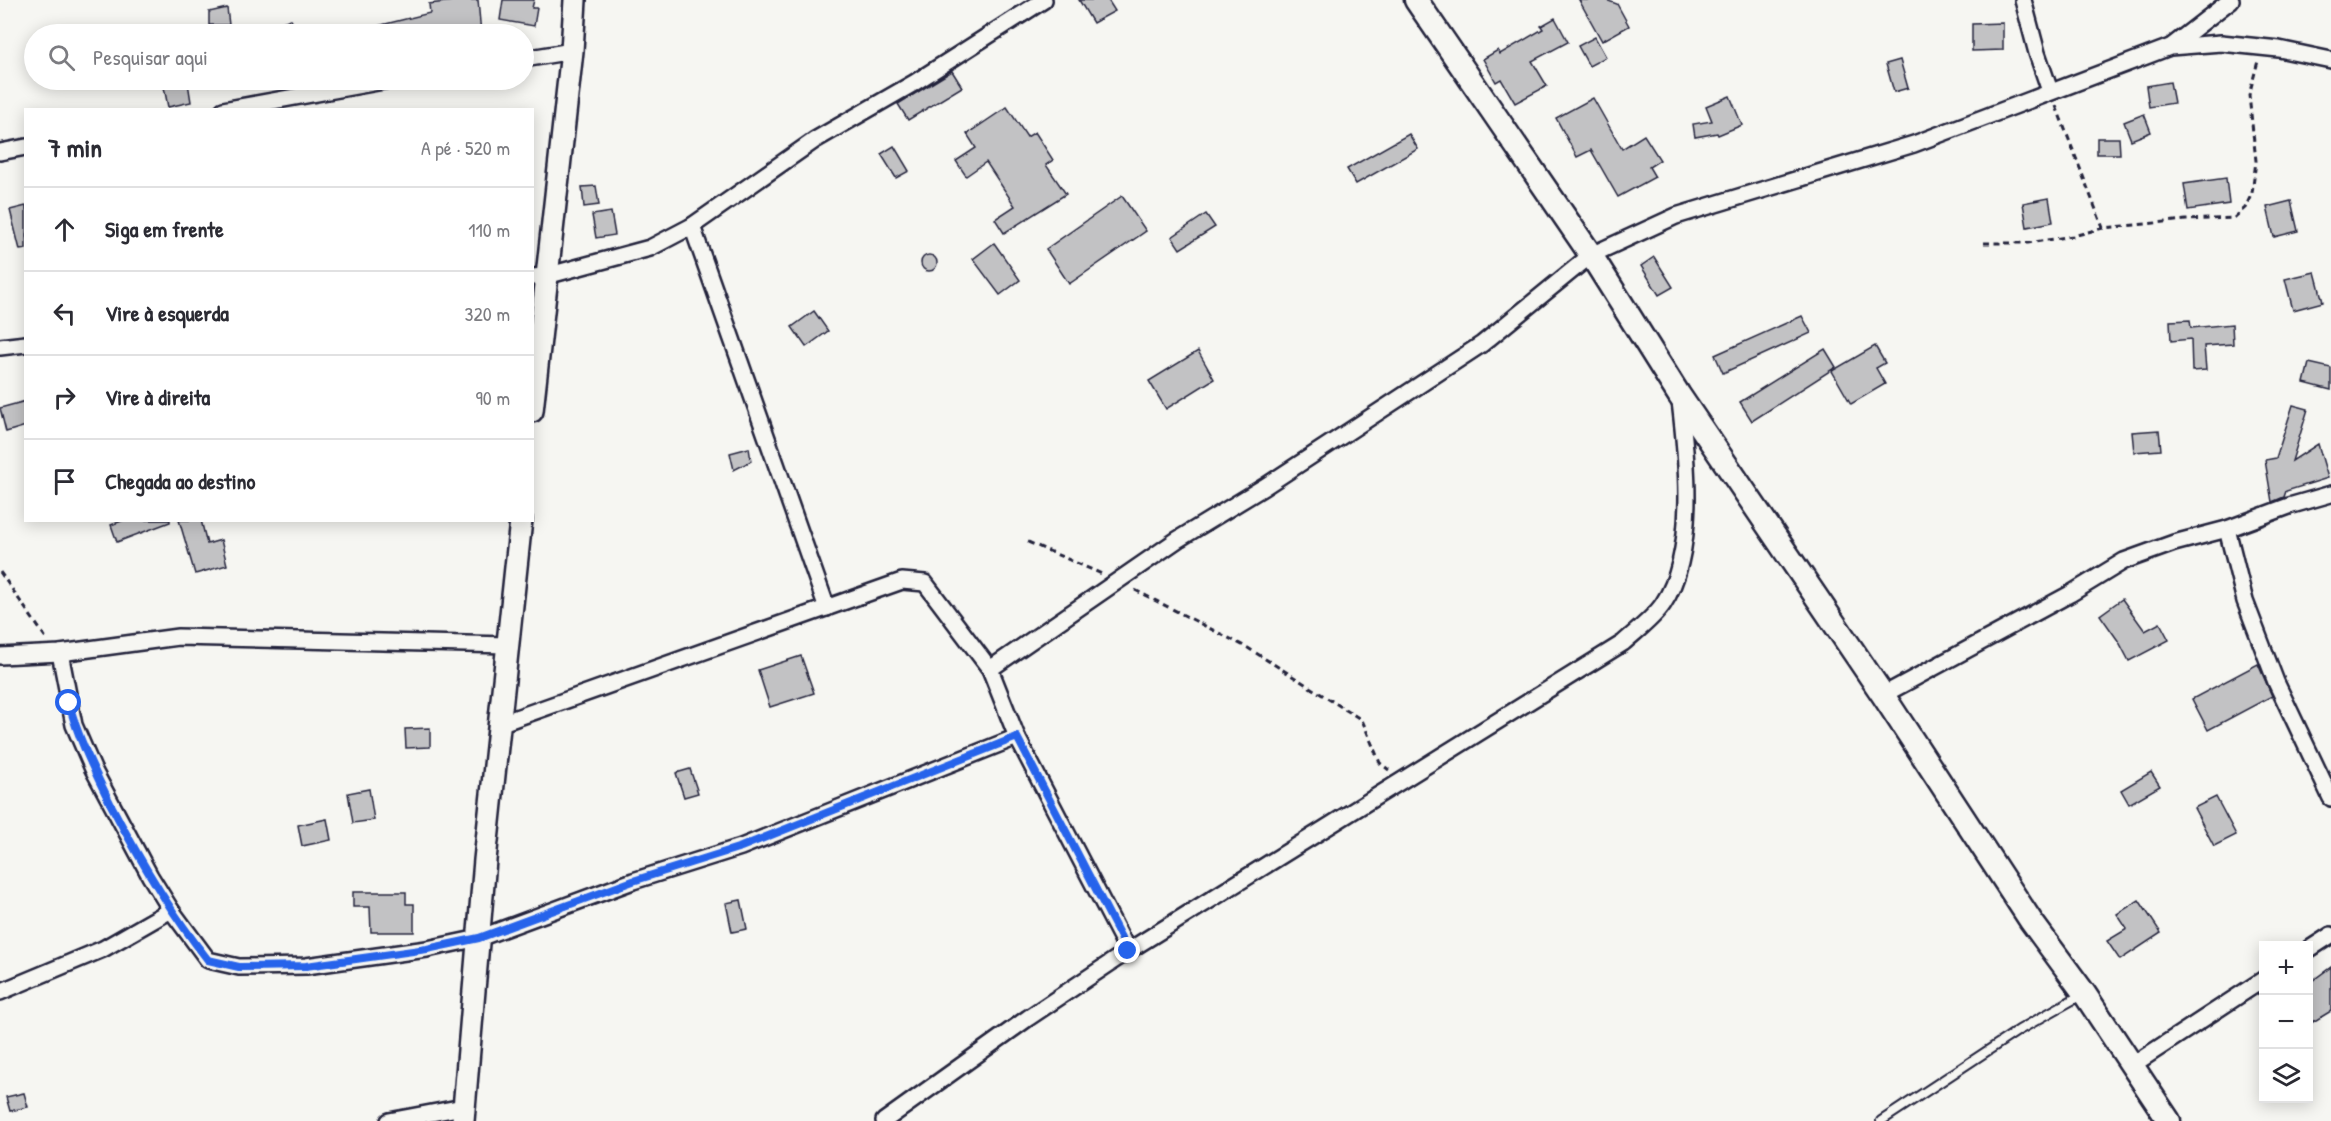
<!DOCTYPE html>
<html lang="pt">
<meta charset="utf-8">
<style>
body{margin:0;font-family:"Patrick Hand",sans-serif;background:#f2f2f3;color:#2b2b33}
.controls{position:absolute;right:18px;bottom:18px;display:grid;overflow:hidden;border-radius:0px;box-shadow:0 3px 15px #0003}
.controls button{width:54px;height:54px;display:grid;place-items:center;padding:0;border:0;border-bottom:2px solid #e1e1e2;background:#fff;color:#2b2b33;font:30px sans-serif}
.stop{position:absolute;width:18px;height:18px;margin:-14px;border:4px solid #2563eb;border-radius:50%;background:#fff}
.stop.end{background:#2563eb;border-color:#fff;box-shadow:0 2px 6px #0008}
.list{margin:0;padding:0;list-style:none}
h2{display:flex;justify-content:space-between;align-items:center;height:78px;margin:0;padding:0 24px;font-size:26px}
h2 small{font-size:20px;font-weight:400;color:#7c7c81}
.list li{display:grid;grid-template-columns:39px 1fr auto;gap:18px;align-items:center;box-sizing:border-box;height:84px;padding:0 24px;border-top:2px solid #e1e1e2}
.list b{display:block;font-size:22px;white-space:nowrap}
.list em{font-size:20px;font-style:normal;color:#7c7c81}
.icon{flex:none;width:33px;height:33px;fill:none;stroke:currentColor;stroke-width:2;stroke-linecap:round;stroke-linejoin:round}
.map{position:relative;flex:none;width:2331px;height:1121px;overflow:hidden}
.search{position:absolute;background:#fff;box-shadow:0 3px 15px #0003;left:24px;top:24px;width:510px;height:66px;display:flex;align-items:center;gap:15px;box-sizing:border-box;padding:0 21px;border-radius:33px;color:#7c7c81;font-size:22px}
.panel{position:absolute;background:#fff;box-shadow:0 3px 15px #0003;left:24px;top:108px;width:510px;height:414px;border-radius:0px}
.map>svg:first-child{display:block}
.building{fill:#c2c2c4;stroke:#22223b;stroke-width:1.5}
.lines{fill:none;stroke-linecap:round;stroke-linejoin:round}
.lane-casing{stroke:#22223b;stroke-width:12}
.street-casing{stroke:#22223b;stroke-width:20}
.secondary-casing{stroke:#22223b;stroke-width:26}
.primary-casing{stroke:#22223b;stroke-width:27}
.path{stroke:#22223b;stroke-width:3;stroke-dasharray:6 4.5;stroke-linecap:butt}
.lane{stroke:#f6f6f2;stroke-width:8}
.street{stroke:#f6f6f2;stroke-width:15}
.secondary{stroke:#f6f6f2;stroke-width:21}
.primary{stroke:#f6f6f2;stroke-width:22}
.route{stroke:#2563eb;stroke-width:8}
</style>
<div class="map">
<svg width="2331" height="1121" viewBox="0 0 2331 1121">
<rect width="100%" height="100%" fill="#f6f6f2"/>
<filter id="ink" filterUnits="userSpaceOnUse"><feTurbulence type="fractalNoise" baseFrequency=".0167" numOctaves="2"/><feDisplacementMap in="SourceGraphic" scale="12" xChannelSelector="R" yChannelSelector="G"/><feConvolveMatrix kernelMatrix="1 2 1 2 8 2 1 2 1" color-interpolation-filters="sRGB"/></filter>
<g filter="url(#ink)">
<g class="building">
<polygon points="462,0 478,0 481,34 366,34 365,29 430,13 429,4"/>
<polygon points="503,0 534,0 532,8 537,8 534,26 500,20"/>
<polygon points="1079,0 1108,0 1115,11 1093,23"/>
<polygon points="1579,0 1606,0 1617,4 1629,26 1602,41"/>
<polygon points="227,8 229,25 209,25 209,12"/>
<polygon points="1555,18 1568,42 1532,61 1547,86 1515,103 1501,79 1496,82 1483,59 1498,50 1500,54 1543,29 1541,26"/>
<polygon points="291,19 296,34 254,34 253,32"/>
<polygon points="2003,23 2003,50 1972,51 1972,24"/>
<polygon points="1595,37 1606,57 1589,66 1578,46"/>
<polygon points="1900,60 1908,88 1894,92 1886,64"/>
<polygon points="952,71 962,87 908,120 898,104"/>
<polygon points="2170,82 2174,103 2149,107 2146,86"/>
<polygon points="188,83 191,102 168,107 164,87"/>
<polygon points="1730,96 1742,125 1718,135 1717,133 1695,137 1693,124 1712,121 1706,106"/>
<polygon points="1593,98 1622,149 1644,135 1660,160 1649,167 1655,177 1618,197 1591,150 1577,157 1556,118"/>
<polygon points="1007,107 1027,137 1035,132 1053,160 1046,165 1066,194 1004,233 995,219 1015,206 986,162 966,176 956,161 976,148 967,134"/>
<polygon points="2144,114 2151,132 2131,140 2124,122"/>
<polygon points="1409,134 1418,149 1356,184 1347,169"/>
<polygon points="2097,138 2119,138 2120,154 2097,154"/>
<polygon points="894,146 909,171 896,178 881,154"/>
<polygon points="2226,178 2229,204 2188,210 2184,184"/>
<polygon points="596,186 599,205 584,207 582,187"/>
<polygon points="1122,196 1146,231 1069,284 1046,249"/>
<polygon points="2049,198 2053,222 2027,227 2023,203"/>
<polygon points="2291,201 2298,231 2274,237 2267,207"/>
<polygon points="26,206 26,249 20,250 10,210"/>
<polygon points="611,212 615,235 596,238 592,215"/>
<polygon points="1206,214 1215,227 1180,249 1172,237"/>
<polygon points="994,243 1020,280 1000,295 973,259"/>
<circle cx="929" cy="263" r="8"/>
<polygon points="1654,257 1673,287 1659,295 1641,266"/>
<polygon points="2315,272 2323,302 2293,310 2285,279"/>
<polygon points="814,311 828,331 806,347 792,327"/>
<polygon points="1802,316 1811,333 1723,373 1715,355"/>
<polygon points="2190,320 2191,328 2232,324 2233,344 2204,346 2206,370 2192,371 2191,339 2171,341 2170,321"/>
<polygon points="1875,346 1885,363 1876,368 1885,384 1851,404 1832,371"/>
<polygon points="1825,349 1836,367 1752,421 1740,402"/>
<polygon points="1198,351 1214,379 1166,409 1149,381"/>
<polygon points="2309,363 2331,368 2331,390 2304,383"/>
<polygon points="26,401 26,426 6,432 0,408"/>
<polygon points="2293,405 2308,409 2292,461 2318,444 2328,478 2286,491 2284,497 2272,502 2265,460 2276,458"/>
<polygon points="2159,430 2161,450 2134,452 2132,432"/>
<polygon points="749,448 751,461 734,470 730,453"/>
<polygon points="124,520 170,520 170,522 117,542 111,525"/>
<polygon points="179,520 201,520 207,544 221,540 227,565 195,574"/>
<polygon points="2122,599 2145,631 2160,623 2169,640 2129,661 2119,642 2100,615"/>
<polygon points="801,656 814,693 770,707 758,670"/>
<polygon points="2258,664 2272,696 2208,730 2192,699"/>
<polygon points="430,728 430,747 406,748 405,729"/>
<polygon points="690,769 698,793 684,797 676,773"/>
<polygon points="2151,772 2160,786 2129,804 2121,790"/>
<polygon points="369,789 374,820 353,823 348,793"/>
<polygon points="2216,797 2236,835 2214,846 2194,808"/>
<polygon points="327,819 331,840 302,846 298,825"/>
<polygon points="353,892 406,892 406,904 414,904 414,932 371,932 370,907 353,907"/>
<polygon points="741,900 747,929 732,932 726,903"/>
<polygon points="2139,900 2161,933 2120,960 2107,941 2127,929 2117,914"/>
<polygon points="2331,967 2331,1011 2308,1025 2308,984"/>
<polygon points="24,1093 28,1107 10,1111 6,1097"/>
</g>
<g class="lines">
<g class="lane-casing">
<polyline id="lane" points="1881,1121 2019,1030 2083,994"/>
</g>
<g class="street-casing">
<g id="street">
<polyline points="2023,0 2037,53 2050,91"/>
<polyline points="2172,46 2231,0"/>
<polyline points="524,59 572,51"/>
<polyline points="223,110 389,80"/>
<polyline points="0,152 26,147"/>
<polyline points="692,226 827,608"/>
<polyline points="532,277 546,276 650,248 692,226 815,140 914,83 1044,0"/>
<polyline points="0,347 26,344"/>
<polyline points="2227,529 2245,601 2276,682 2331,798"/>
<polyline points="60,653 74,725 93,769 150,876 171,910 208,960 239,967 306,966 427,949 479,938 633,881 741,847 1017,737"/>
<polyline points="0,656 60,653 178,637 508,645"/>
<polyline points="990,669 1177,540 1264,487 1482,344 1591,255 1676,216 1914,144 2170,47 2221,43 2279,49 2331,60"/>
<polyline points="1883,695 2070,594 2124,561 2174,543 2227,529 2289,506 2331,494"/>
<polyline points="499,724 902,581 925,583 990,669 1017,737 1128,951"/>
<polyline points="2308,950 2331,935"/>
<polyline points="0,992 103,949 171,910"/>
<polyline points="2131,1066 2264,979"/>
<polyline points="389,1121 463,1107"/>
<path d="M884,1121L1028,1018L1128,951L1623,643C1636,631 1653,619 1663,604C1697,553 1687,459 1680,401"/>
</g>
</g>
<g class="secondary-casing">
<g id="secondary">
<polyline points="532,411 572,51 575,0"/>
<polyline points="463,1121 485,860 521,520"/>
</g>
</g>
<g class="primary-casing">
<polyline id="primary" points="1416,0 1591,255 1679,395 1883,695 2031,921 2084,993 2169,1121"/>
</g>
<g class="path">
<polyline points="2056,106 2103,228"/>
<polyline points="1984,243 2028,243 2073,236 2103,228 2186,220 2234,218 2245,208 2252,193 2256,161 2249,95 2258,61"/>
<polyline points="1028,542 1102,574"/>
<polyline points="0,572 46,638"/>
<polyline points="1135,590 1248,648 1362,720 1380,763 1389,770"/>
</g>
<use href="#lane" class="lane"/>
<use href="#street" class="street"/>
<use href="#secondary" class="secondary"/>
<use href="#primary" class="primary"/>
</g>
</g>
<g class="lines" filter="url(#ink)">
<path class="route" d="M69,703C78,739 95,772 111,805C139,859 170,912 208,960L239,967L306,966L427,949L479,938L633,881L741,847L1017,737L1128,951"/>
</g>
</svg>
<div class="controls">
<button>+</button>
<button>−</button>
<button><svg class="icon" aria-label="layers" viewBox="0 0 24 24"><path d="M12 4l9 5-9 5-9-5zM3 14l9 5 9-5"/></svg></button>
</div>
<div class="stop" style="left:69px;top:703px"></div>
<div class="stop end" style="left:1128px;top:951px"></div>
<div class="search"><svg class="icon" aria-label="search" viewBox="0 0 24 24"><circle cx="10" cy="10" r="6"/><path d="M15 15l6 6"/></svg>Pesquisar aqui</div>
<section class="panel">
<h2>7 min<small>A pé · 520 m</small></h2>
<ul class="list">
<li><svg class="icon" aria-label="ahead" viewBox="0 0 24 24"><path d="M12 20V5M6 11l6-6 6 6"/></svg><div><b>Siga em frente</b></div><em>110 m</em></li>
<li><svg class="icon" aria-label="left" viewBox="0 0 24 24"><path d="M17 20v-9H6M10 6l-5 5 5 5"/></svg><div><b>Vire à esquerda</b></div><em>320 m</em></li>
<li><svg class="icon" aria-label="right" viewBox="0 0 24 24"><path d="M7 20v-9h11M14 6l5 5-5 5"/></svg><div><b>Vire à direita</b></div><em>90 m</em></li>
<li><svg class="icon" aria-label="arrive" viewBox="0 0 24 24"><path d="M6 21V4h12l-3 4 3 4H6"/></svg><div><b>Chegada ao destino</b></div></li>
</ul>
</section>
</div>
